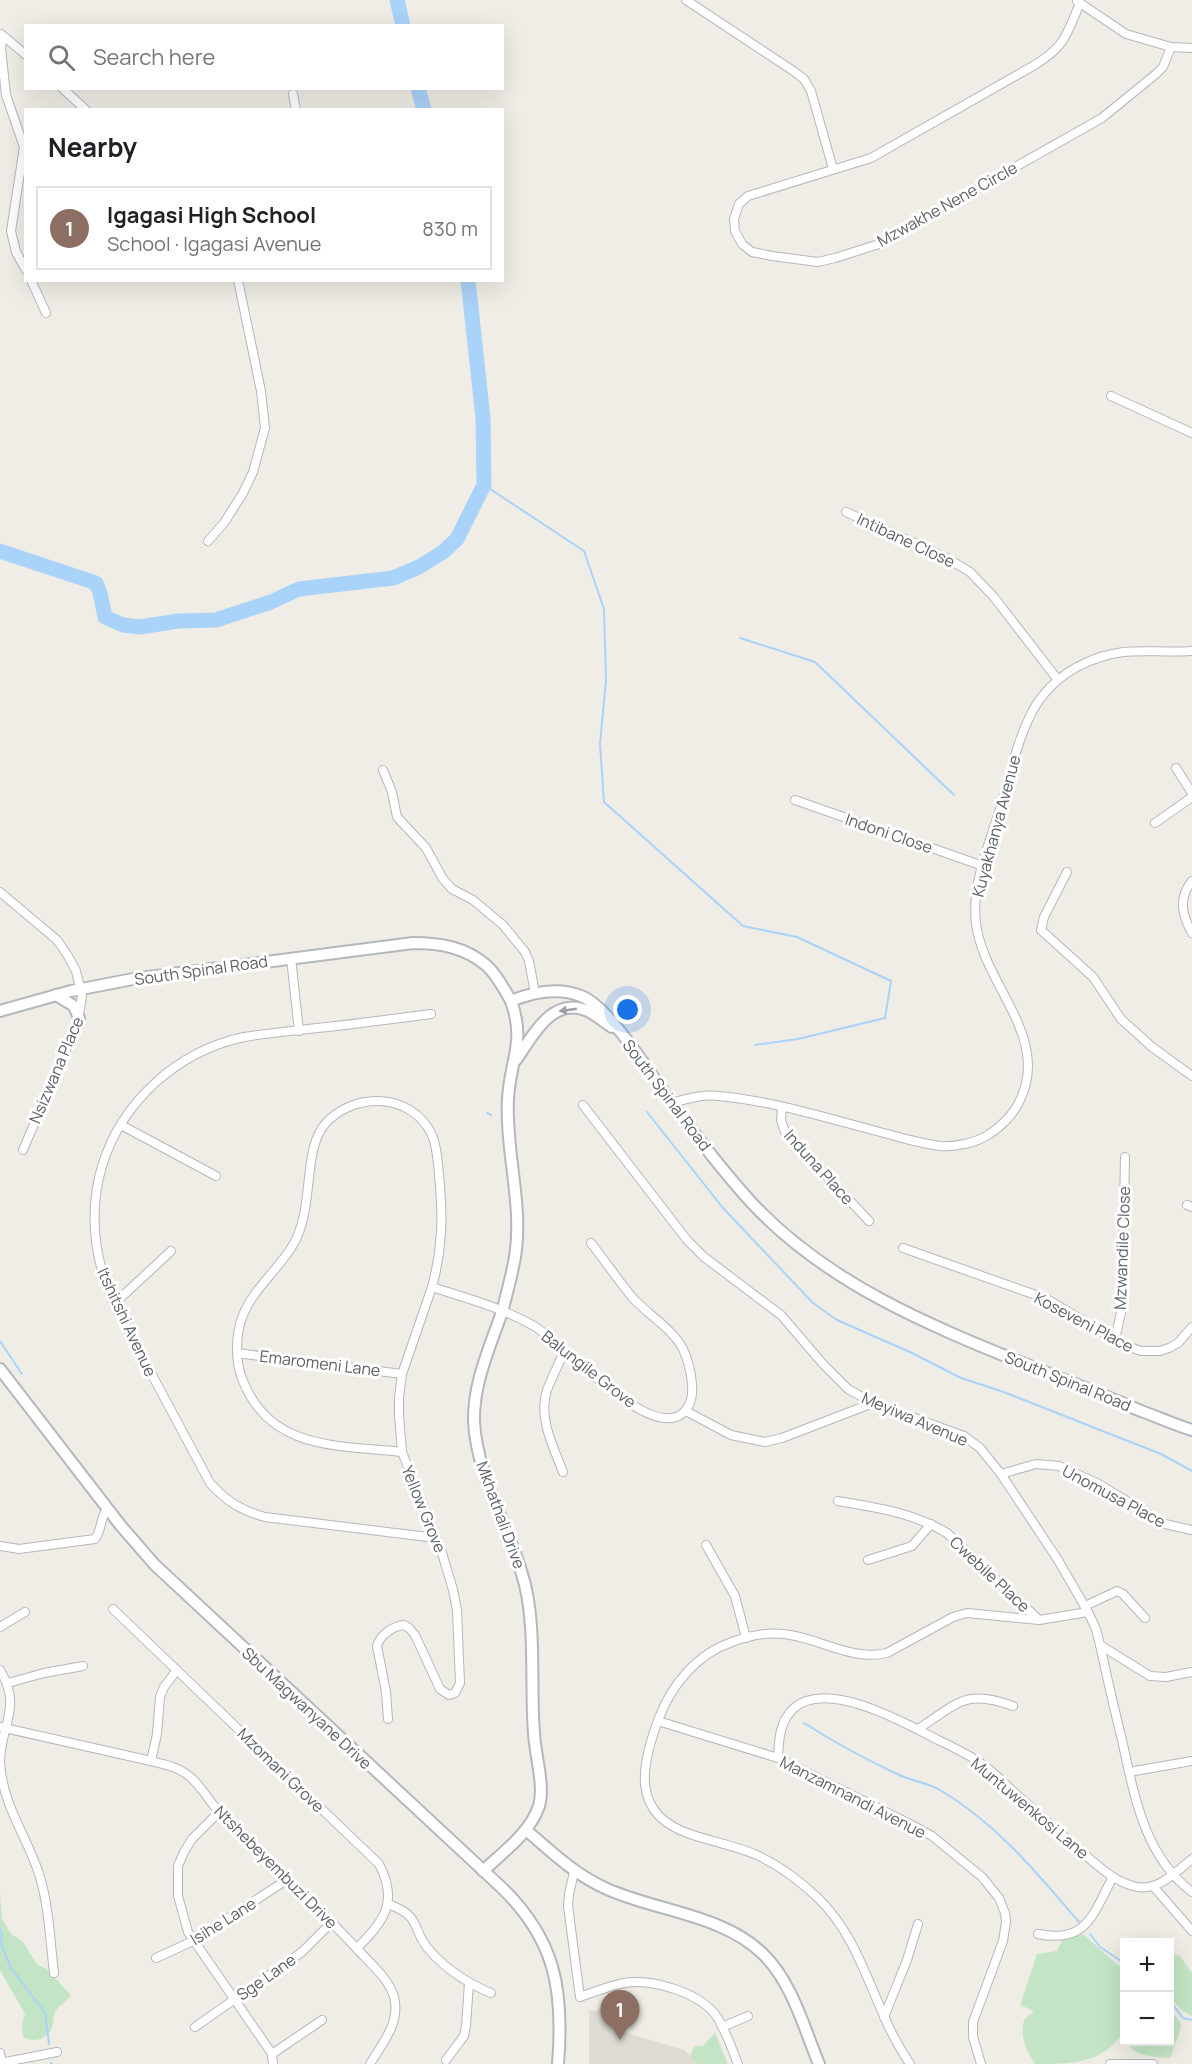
<!DOCTYPE html>
<meta charset="utf-8">
<style>
body{margin:0;font-family:Manrope,sans-serif;background:#f6f6f6;color:#202124}
.controls{position:absolute;right:18px;bottom:18px;display:grid;overflow:hidden;border-radius:0px;box-shadow:0 6px 24px #0002}
.controls button{width:54px;height:54px;display:grid;place-items:center;padding:0;border:0;border-bottom:2px solid #e0e0e0;background:#fff;color:#202124;font:30px sans-serif}
.you{position:absolute;left:628px;top:1010px;width:21px;height:21px;margin:-15px;border:4px solid #fff;border-radius:50%;background:#1a73e8;box-shadow:0 0 0 9px #1a73e833}
.badge{display:grid;place-items:center;width:39px;height:39px;border-radius:50%;background:#e0513a;color:#fff;font-size:20px;font-weight:700}
.pin{position:absolute;translate:-50% -50px;filter:drop-shadow(0 2px 3px #0008)}
.pin::after{content:'';position:absolute;top:32px;width:21px;height:18px;background:inherit;clip-path:polygon(0 0,100% 0,50% 100%)}
.list{margin:0;padding:0;list-style:none}
h2{display:flex;justify-content:space-between;align-items:center;height:78px;margin:0;padding:0 24px;font-size:26px}
h2 small{font-size:20px;font-weight:400;color:#757577}
.list li{display:grid;grid-template-columns:39px 1fr auto;gap:18px;align-items:center;box-sizing:border-box;height:84px;margin:0 12px 12px;padding:0 12px;border:2px solid #e0e0e0;border-radius:0px}
.list b{display:block;font-size:22px;white-space:nowrap}
.list p{margin:0;font-size:20px;white-space:nowrap;color:#757577}
.list em{font-size:20px;font-style:normal;color:#757577}
.icon{flex:none;width:33px;height:33px;fill:none;stroke:currentColor;stroke-width:2;stroke-linecap:round;stroke-linejoin:round}
.map{position:relative;flex:none;width:1192px;height:2064px;overflow:hidden}
.search{position:absolute;background:#fff;box-shadow:0 6px 24px #0002;left:24px;top:24px;width:480px;height:66px;display:flex;align-items:center;gap:15px;box-sizing:border-box;padding:0 21px;border-radius:0px;color:#757577;font-size:22px}
.panel{position:absolute;background:#fff;box-shadow:0 6px 24px #0002;left:24px;top:108px;width:480px;height:174px;border-radius:0px}
.map>svg:first-child{display:block}
.education{fill:#dfdcd4}
.green{fill:#c3e5c5}
.lines{fill:none;stroke-linecap:round;stroke-linejoin:round}
.stream{stroke:#aad3fa;stroke-width:2}
.river{stroke:#aad3fa;stroke-width:15}
.street-casing{stroke:#b6b7bb;stroke-width:10}
.secondary-casing{stroke:#b4b7bc;stroke-width:14}
.street{stroke:#fff;stroke-width:8}
.secondary{stroke:#fff;stroke-width:10}
.oneway{fill:#9ea0a3}
.labels{text-anchor:middle;dominant-baseline:central;stroke-width:6;stroke-linejoin:round;paint-order:stroke}
.street-label{font-size:16px;fill:#5d6065;stroke:#fff}
</style>
<div class="map">
<svg width="1192" height="2064" viewBox="0 0 1192 2064">
<rect width="100%" height="100%" fill="#efede6"/>
<polygon class="education" points="600,2008 614,2012 619,2031 685,2050 697,2064 589,2064 589,2010 598,2011"/>
<g class="green">
<path d="M0,1893L2,1919L11,1934L22,1941L37,1964L46,1969L71,1995C67,2001 61,2004 57,2009C53,2014 54,2018 53,2024C50,2038 36,2044 23,2037L22,2023L25,2014L0,1970Z"/>
<path d="M1083,1934L1124,1971V2039L1120,2037C1100,2064 1068,2064 1035,2064C1026,2050 1020,2037 1024,2020L1034,2011L1020,2005L1037,1954L1057,1951L1062,1940Z"/>
<path d="M1170,1953L1180,1956L1192,1973V2016C1163,2001 1169,1982 1170,1953Z"/>
<path d="M1170,2010L1181,2023L1180,2031L1171,2056L1169,2058C1152,2056 1136,2058 1127,2042H1170Z"/>
<polygon points="715,2033 728,2064 697,2064 690,2056 694,2046 703,2046"/>
</g>
<g class="lines">
<g class="stream">
<polyline points="484,485 584,551 604,609 606,680 600,744 604,802 743,926 797,937 891,981 885,1018 798,1039 755,1045"/>
<polyline points="740,638 815,662 954,795"/>
<polyline points="647,1112 723,1208 813,1303 837,1320 912,1353 961,1378 1001,1391 1161,1454 1192,1471"/>
<polyline points="487,1113 491,1115"/>
<polyline points="0,1341 22,1374"/>
<path d="M804,1723C834,1742 865,1759 897,1774C910,1781 927,1782 940,1790C996,1823 1037,1873 1079,1922"/>
<polyline points="0,1929 2,1935 1,1944 11,1968 45,2013 49,2044"/>
<polyline points="1090,1934 1100,1947 1124,1963"/>
<polyline points="1170,2001 1183,2018 1192,2020"/>
<polyline points="51,2063 52,2064"/>
</g>
<g class="river">
<polyline points="397,0 403,26"/>
<polyline points="418,88 424,110"/>
<polyline points="0,551 96,583 100,593 105,617 123,625 140,627 178,621 216,620 271,602 299,589 393,578 419,567 443,552 457,539 484,485 483,418 468,280"/>
</g>
<g class="street-casing">
<g id="street">
<polyline points="686,0 792,70 804,79 811,91 833,169"/>
<polyline points="1077,1 1126,34 1171,47 1192,48"/>
<path d="M1080,3C1066,36 1065,47 1033,66L871,158L748,196L739,204L734,219L735,231L742,244L752,252L772,256L818,262L835,258L879,244L1102,118L1156,74L1163,67L1171,47"/>
<polyline points="1,34 26,55"/>
<polyline points="3,36 1,48 6,95 24,147 11,231 16,252 26,270"/>
<polyline points="62,88 86,110"/>
<polyline points="293,94 296,110"/>
<polyline points="31,280 46,313"/>
<polyline points="1111,396 1192,433"/>
<polyline points="846,512 945,557 970,572 993,596 1058,680"/>
<polyline points="208,541 224,523 243,493 253,472 265,428 261,391 238,280"/>
<polyline points="1176,768 1192,793"/>
<polyline points="383,770 392,792 397,817 426,848 443,879 452,889 473,900 503,925 525,952 529,961 535,993"/>
<polyline points="795,800 983,866"/>
<polyline points="1155,823 1192,797"/>
<polyline points="1067,872 1044,917 1041,930 1093,977 1121,1019 1152,1047 1192,1076"/>
<path d="M1192,881C1178,898 1182,915 1192,933"/>
<polyline points="0,892 57,940 68,956 76,971 82,996 78,1022 23,1150"/>
<polyline points="291,958 299,1031"/>
<path d="M431,1014C393,1019 355,1024 317,1028C293,1031 268,1033 244,1037C178,1051 122,1101 102,1166C88,1214 94,1259 114,1304L210,1483C226,1501 242,1511 265,1517L436,1538"/>
<path d="M671,1103C686,1099 703,1094 719,1096C773,1101 827,1118 880,1132C900,1137 920,1144 941,1146C956,1147 975,1143 988,1135C1001,1127 1014,1114 1020,1100C1051,1037 983,984 976,923C971,885 990,842 1001,806C1011,772 1018,735 1036,705C1047,688 1064,673 1083,664C1125,644 1150,654 1192,651"/>
<path d="M583,1105L687,1240L704,1257L781,1315L823,1364L848,1389L873,1403L964,1436L980,1448L1001,1474L1058,1560L1088,1612L1096,1629L1100,1645C1107,1677 1114,1708 1122,1740C1134,1794 1144,1856 1192,1892"/>
<polyline points="782,1107 781,1120 785,1132 869,1221"/>
<polyline points="121,1125 216,1176"/>
<polyline points="1187,1205 1192,1207"/>
<polyline points="903,1248 1047,1299 1124,1345 1141,1351 1160,1351 1169,1348 1178,1343 1192,1327"/>
<polyline points="114,1304 171,1251"/>
<polyline points="1115,1339 1122,1308 1125,1157"/>
<polyline points="237,1353 402,1374"/>
<polyline points="686,1411 731,1435 765,1442 782,1438 873,1403"/>
<path d="M402,1452C339,1445 271,1451 243,1381C235,1362 235,1335 243,1315C254,1288 278,1270 293,1245C315,1208 302,1151 325,1124C338,1109 358,1101 377,1101C400,1101 422,1113 432,1135C437,1147 438,1162 439,1175C443,1215 443,1247 432,1287"/>
<path d="M563,1472C553,1446 538,1418 547,1390C552,1377 559,1364 564,1351"/>
<polyline points="1001,1474 1036,1464 1059,1466 1097,1483 1165,1524 1192,1530"/>
<path d="M838,1501C878,1508 911,1512 947,1533L1039,1620"/>
<polyline points="706,1545 735,1596 746,1638"/>
<path d="M0,1546L19,1549L95,1539C102,1530 100,1518 107,1509"/>
<polyline points="868,1560 912,1546 931,1524"/>
<polyline points="1085,1606 1117,1591 1123,1594 1145,1618"/>
<path d="M113,1609L379,1864C399,1902 384,1921 357,1948"/>
<polyline points="0,1627 25,1612"/>
<polyline points="1100,1645 1150,1676 1166,1677 1192,1672"/>
<path d="M0,1670C23,1708 0,1726 0,1762C3,1807 26,1834 39,1874C49,1905 50,1941 54,1973"/>
<polyline points="8,1683 44,1673 83,1666"/>
<path d="M388,1719L386,1692L377,1646C380,1635 393,1626 404,1625L409,1628L415,1635L440,1689L449,1695L455,1693L460,1683L457,1610L453,1590L442,1553L402,1452L399,1415V1398L402,1374L432,1287C466,1298 503,1308 534,1326C563,1343 649,1442 683,1413C691,1406 693,1395 692,1384C691,1372 688,1360 683,1349C672,1328 648,1315 632,1297C618,1280 605,1261 591,1243"/>
<polyline points="658,1721 778,1758 910,1824 932,1836 982,1877 999,1898 1005,1913 1006,1922 1003,1941 973,2022 973,2037 981,2064"/>
<path d="M0,1727L151,1761C164,1764 178,1767 189,1776C202,1786 209,1802 221,1814C266,1860 315,1903 358,1950C371,1964 389,1979 394,1997C401,2022 382,2044 370,2064"/>
<path d="M918,1729C957,1704 965,1688 1013,1706"/>
<path d="M778,1758C779,1740 779,1722 794,1708C828,1679 905,1723 938,1740C953,1747 968,1754 982,1764C994,1772 1005,1784 1016,1794C1036,1812 1057,1830 1077,1848C1094,1862 1111,1880 1133,1886C1156,1893 1175,1873 1192,1859"/>
<polyline points="151,1761 157,1734 160,1697 164,1687 177,1670"/>
<polyline points="1129,1772 1192,1761"/>
<polyline points="219,1812 192,1839 184,1852 178,1866 178,1896 188,1932 268,2048 272,2054 273,2064"/>
<path d="M574,1872L569,1894L568,1906L580,1997C594,1992 609,1986 624,1983C652,1978 701,1993 717,2017C726,2031 732,2049 738,2064"/>
<polyline points="1153,1886 1192,1931"/>
<path d="M388,1904C424,1917 410,1929 430,1951C448,1971 467,1983 491,1993"/>
<path d="M1038,1934C1088,1944 1093,1913 1113,1877"/>
<polyline points="156,1958 193,1941 288,1879"/>
<polyline points="884,2017 907,1960 918,1924"/>
<polyline points="195,2027 302,1952 332,1922"/>
<polyline points="722,2027 748,2016"/>
<polyline points="0,2053 2,2063"/>
<polyline points="272,2054 322,2020"/>
<polyline points="446,2060 464,2036 466,2026 469,1983"/>
<polyline points="0,2063 57,2052"/>
<path d="M910,2064C900,2049 891,2033 884,2016C865,1974 852,1931 818,1898C801,1882 780,1866 759,1856C737,1846 713,1842 690,1834C630,1814 641,1765 659,1718C672,1684 697,1654 732,1642C751,1635 770,1631 790,1635C823,1640 852,1661 887,1653L953,1617L967,1613L1039,1620L1088,1612"/>
<polyline points="1110,2064 1153,2064"/>
</g>
</g>
<g class="secondary-casing">
<g id="secondary">
<polyline points="56,995 74,1006 79,1018"/>
<path d="M0,1011L71,991L133,979L413,943C439,943 466,947 487,966C497,975 504,989 511,1001C533,992 558,987 581,996C610,1007 651,1076 671,1102C696,1136 722,1170 750,1201C833,1291 947,1332 1057,1377C1085,1388 1113,1399 1141,1411C1158,1417 1175,1425 1192,1430"/>
<path d="M516,1060C532,1037 552,995 588,1011C596,1015 604,1022 612,1027"/>
<path d="M0,1369L121,1526L155,1565L501,1887C556,1940 564,1991 558,2064"/>
<path d="M526,1830C552,1852 575,1875 607,1889C656,1911 724,1915 763,1954C792,1982 804,2028 819,2064"/>
<path d="M483,1871C503,1852 530,1833 539,1806C545,1786 535,1755 534,1733C530,1685 537,1620 522,1574C507,1524 477,1475 474,1422C473,1383 490,1347 502,1312C506,1297 510,1282 513,1267C526,1211 505,1156 508,1099C510,1059 526,1043 511,1001"/>
</g>
</g>
<use href="#street" class="street"/>
<use href="#secondary" class="secondary"/>
</g>
<defs><path id="oneway-solid" d="M-6-.8H1V-3.2L6.5 0L1 3.2V.8H-6Z" transform="scale(1.5)"/></defs>
<use class="oneway" href="#oneway-solid" transform="translate(568 1010) rotate(172)"/>
<g class="labels">
<g class="street-label">
<text transform="translate(947 204) rotate(-29)">Mzwakhe Nene Circle</text>
<text transform="translate(906 540) rotate(25)">Intibane Close</text>
<text transform="translate(996 826) rotate(-75)">Kuyakhanya Avenue</text>
<text transform="translate(889 833) rotate(19)">Indoni Close</text>
<text transform="translate(201 970) rotate(-8)">South Spinal Road</text>
<text transform="translate(56 1070) rotate(-67)">Nsizwana Place</text>
<text transform="translate(667 1095) rotate(53)">South Spinal Road</text>
<text transform="translate(819 1167) rotate(48)">Induna Place</text>
<text transform="translate(1122 1248) rotate(-88)">Mzwandile Close</text>
<text transform="translate(127 1322) rotate(65)">Itshitshi Avenue</text>
<text transform="translate(1084 1322) rotate(28)">Koseveni Place</text>
<text transform="translate(320 1363) rotate(7)">Emaromeni Lane</text>
<text transform="translate(589 1369) rotate(38)">Balungile Grove</text>
<text transform="translate(1068 1381) rotate(22)">South Spinal Road</text>
<text transform="translate(915 1419) rotate(23)">Meyiwa Avenue</text>
<text transform="translate(1114 1496) rotate(28)">Unomusa Place</text>
<text transform="translate(424 1509) rotate(68)">Yellow Grove</text>
<text transform="translate(501 1515) rotate(70)">Mkhathali Drive</text>
<text transform="translate(990 1574) rotate(43)">Cwebile Place</text>
<text transform="translate(307 1708) rotate(43)">Sbu Magwanyane Drive</text>
<text transform="translate(281 1770) rotate(44)">Mzomani Grove</text>
<text transform="translate(853 1797) rotate(27)">Manzamnandi Avenue</text>
<text transform="translate(1030 1808) rotate(40)">Muntuwenkosi Lane</text>
<text transform="translate(276 1867) rotate(45)">Ntshebeyembuzi Drive</text>
<text transform="translate(223 1921) rotate(-32)">Isihe Lane</text>
<text transform="translate(266 1977) rotate(-35)">Sge Lane</text>
</g>
</g>
</svg>
<div class="controls">
<button>+</button>
<button>−</button>
</div>
<div class="you"></div>
<div class="pin badge" style="left:620px;top:2040px;background:#8d6e63">1</div>
<div class="search"><svg class="icon" aria-label="search" viewBox="0 0 24 24"><circle cx="10" cy="10" r="6"/><path d="M15 15l6 6"/></svg>Search here</div>
<section class="panel">
<h2>Nearby<small></small></h2>
<ul class="list">
<li><span class="badge" style="background:#8d6e63">1</span><div><b>Igagasi High School</b><p>School · Igagasi Avenue</p></div><em>830 m</em></li>
</ul>
</section>
</div>
